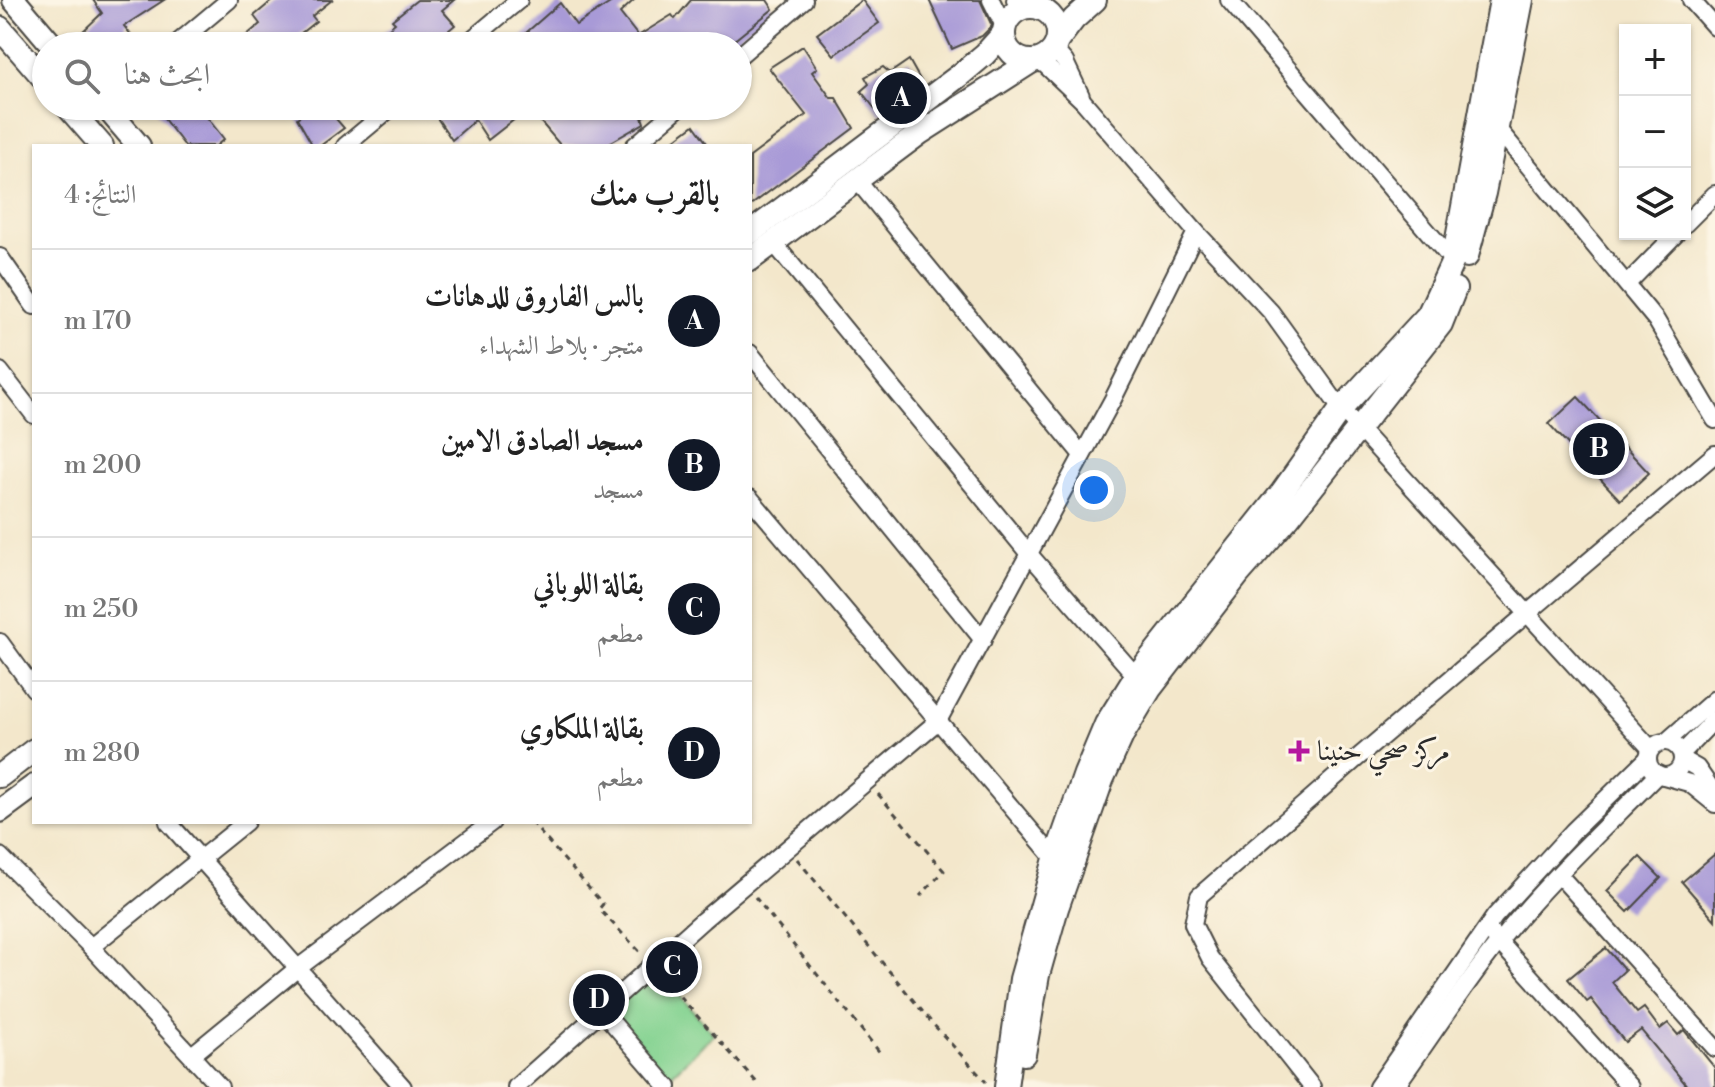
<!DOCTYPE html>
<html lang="ar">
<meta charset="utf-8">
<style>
body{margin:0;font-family:"Libre Bodoni",Amiri,serif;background:#f2f2f2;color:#222;direction:rtl}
.controls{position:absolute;right:24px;top:24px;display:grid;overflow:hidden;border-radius:0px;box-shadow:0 2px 6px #0004}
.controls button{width:72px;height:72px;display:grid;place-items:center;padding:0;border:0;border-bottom:2px solid #e0e0e0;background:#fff;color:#222;font:40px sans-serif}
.you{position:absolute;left:1094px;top:490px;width:28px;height:28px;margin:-20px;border:6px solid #fff;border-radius:50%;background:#1a73e8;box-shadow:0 0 0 12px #1a73e833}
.badge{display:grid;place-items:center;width:52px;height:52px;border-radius:50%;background:#111827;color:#fff;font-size:26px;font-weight:700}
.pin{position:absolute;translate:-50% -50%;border:4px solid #fff;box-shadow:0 2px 8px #0006}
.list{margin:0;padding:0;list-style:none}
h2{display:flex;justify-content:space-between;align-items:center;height:104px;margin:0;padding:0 32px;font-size:34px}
h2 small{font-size:26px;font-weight:400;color:#767676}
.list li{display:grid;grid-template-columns:52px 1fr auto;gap:24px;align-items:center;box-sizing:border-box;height:144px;padding:0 32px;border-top:2px solid #e0e0e0}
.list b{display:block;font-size:30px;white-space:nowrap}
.list p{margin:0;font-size:26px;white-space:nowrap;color:#767676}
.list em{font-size:26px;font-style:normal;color:#767676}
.icon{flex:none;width:44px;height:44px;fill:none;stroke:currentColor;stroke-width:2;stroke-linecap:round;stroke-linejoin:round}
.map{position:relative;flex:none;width:1715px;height:1087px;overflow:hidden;direction:ltr}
.search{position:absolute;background:#fff;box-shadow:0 2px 6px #0004;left:32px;top:32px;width:720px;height:88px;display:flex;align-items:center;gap:20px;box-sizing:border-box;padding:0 28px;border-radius:44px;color:#767676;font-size:30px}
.panel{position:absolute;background:#fff;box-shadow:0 2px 6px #0004;left:32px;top:144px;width:720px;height:680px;border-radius:0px;direction:rtl}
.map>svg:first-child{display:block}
.green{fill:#85d392;stroke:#587f5e;stroke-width:2}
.building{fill:#a89ad7}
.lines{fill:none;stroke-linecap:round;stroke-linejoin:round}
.minor-casing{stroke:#494743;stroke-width:20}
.major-casing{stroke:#494743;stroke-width:26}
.path{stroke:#494743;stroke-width:3;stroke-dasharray:6 6;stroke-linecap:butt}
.minor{stroke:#fff;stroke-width:16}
.major{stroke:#fff;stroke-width:22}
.poi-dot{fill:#b5179e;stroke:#fcf5e5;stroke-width:3}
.labels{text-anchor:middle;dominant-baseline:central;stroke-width:6;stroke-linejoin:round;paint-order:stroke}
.poi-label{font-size:28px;fill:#2b2b2b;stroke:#fcf5e5;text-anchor:start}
</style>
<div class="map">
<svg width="1715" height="1087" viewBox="0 0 1715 1087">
<rect width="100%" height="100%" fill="#fcf5e5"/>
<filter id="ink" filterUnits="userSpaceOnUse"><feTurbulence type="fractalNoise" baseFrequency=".0125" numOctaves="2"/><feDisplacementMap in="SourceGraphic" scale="16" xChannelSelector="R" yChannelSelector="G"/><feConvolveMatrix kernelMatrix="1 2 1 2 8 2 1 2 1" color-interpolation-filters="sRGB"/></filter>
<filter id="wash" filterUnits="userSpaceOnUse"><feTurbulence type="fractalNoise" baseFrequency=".006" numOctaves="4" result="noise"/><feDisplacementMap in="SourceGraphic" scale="32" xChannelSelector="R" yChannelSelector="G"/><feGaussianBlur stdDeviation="1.8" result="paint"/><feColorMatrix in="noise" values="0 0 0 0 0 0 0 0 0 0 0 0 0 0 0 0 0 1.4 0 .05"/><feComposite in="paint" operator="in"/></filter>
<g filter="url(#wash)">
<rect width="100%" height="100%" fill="#f3e7cb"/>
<polygon class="green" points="653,966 714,1034 664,1082 603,1012"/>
<g id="blocks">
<g class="building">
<polygon points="93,0 164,0 124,26 140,46 93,46 82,32 102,13"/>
<polygon points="273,0 332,0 312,16 316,21 285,46 234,46 260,24 254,16"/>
<polygon points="417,0 454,0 442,10 455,25 430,46 368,46 395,23 392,20"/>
<polygon points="615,0 634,0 620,13 638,36 672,15 675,19 691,0 767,0 773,9 727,46 706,46 699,36 681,46 511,46 560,3 576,25"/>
<polygon points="862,0 879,23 834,55 817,34"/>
<polygon points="929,0 980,0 992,26 982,36 952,49"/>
<polygon points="803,46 817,68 812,72 831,98 836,98 854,128 750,206 750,157 806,115 769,68"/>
<polygon points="909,60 923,85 880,115 861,91 869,84 865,77 883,67 890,73"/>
<polygon points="154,106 198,106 224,139 216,146 185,146"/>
<polygon points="313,106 353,106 336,119 344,128 320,146 313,146 297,118"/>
<polygon points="429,106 662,106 642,117 644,123 604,146 561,146 529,108 488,140 475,120 452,140"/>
<polygon points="694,125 709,146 666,146"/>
<polygon points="1578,397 1649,473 1620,500 1549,424"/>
<polygon points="1715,854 1715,920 1682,882"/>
<polygon points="1640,857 1661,878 1628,912 1607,891"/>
<polygon points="1606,948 1625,970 1612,982 1637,1013 1644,1008 1660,1029 1668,1023 1678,1035 1684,1030 1715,1068 1715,1087 1688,1087 1641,1030 1625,1042 1591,999 1587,1002 1568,979"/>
</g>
</g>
</g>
<g filter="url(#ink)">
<use href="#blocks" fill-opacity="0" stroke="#494743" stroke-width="2"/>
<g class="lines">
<g class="minor-casing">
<g id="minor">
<polyline points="991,0 1004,26"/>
<polyline points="1015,0 1023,8"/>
<polyline points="1229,0 1453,261"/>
<polyline points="1691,0 1715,27"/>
<polyline points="174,46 229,0"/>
<polyline points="464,46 519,0"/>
<polyline points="1054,49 1065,62 1081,96"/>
<polyline points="738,57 804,0"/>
<polyline points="1040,60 1083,101 1196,232 1271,312 1341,409 1651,749"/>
<polyline points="1497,128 1656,320 1715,420"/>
<polyline points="345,146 393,106"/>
<polyline points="634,146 681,106"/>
<polyline points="856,179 1082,455"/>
<polyline points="1685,224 1715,194"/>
<polyline points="773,242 1029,554 1136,676"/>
<polyline points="0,257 34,306"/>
<polyline points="1628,283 1676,234"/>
<polyline points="750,353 983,640"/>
<polyline points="0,371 34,415"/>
<polyline points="750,498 1055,859"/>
<polyline points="0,642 34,689"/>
<polyline points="1667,741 1715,699"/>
<circle cx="1665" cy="759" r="17"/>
<polyline points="1682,753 1715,719"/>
<polyline points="1683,760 1697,768 1715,794"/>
<polyline points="1664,776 1689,783 1715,804"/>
<polyline points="168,822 403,1087"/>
<polyline points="0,856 91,947 220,1087"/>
<polyline points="1559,875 1715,1048"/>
<polyline points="1492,934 1630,1087"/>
<polyline points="91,947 246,822"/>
<polyline points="603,1012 668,1087"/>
<polyline points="192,1055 298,968 492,822"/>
<polyline points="516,1087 703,920 938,721 1113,399 1196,232"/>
<polyline points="1312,1087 1210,958 1193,924 1199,896 1356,759 1715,454"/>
<polyline points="1377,1087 1495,916 1573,831 1648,758"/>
<path d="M1395,1087C1430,1039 1461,989 1498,943C1546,882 1604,829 1658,774"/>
</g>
</g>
<g class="major-casing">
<g id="major">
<polyline points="14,0 53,46"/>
<circle cx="1031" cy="34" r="27"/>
<polyline points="0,28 46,81"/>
<polyline points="1058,40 1074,19 1095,0"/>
<polyline points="67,106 102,146"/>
<polyline points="105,106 139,146"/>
<polyline points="750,233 960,75 985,54 1003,34"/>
<polyline points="1467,256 1484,193 1522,0"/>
<polyline points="750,260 920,133 1031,62"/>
<polyline points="0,776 34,750"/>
<polyline points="0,811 34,786"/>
<polyline points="1024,1054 1038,975 1057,908 1102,780 1123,734 1150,689 1238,575 1289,517 1441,324 1455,289"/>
<polyline points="1006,1087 1021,979 1055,859 1085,774 1106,724 1136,676 1282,492 1341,409 1428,315 1453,261 1501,0"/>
</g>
</g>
<g class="path">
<polyline points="878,794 944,871 920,896"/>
<polyline points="531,822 603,904 599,909 640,952"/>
<polyline points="797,859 932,1023 986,1082"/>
<polyline points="755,897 881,1054"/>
<polyline points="664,979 760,1086"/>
</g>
<use href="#minor" class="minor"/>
<use href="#major" class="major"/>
</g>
</g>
<path class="poi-dot" d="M1295 739h8v8h8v8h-8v8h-8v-8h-8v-8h8z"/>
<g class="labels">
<g class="poi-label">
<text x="1317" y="751">مركز صحي حنينا</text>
</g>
</g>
</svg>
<div class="controls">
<button>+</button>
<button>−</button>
<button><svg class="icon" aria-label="layers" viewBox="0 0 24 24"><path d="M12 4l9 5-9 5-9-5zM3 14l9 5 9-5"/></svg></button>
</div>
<div class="you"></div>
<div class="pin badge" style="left:901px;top:98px">A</div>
<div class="pin badge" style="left:1599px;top:449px">B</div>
<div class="pin badge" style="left:672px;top:967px">C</div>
<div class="pin badge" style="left:599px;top:1000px">D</div>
<div class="search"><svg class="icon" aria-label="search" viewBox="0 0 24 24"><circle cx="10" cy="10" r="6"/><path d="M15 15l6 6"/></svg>ابحث هنا</div>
<section class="panel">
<h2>بالقرب منك<small>النتائج: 4</small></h2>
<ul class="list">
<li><span class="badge">A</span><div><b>بالس الفاروق للدهانات</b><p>متجر · بلاط الشهداء</p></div><em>170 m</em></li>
<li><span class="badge">B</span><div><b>مسجد الصادق الامين</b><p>مسجد</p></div><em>200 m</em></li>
<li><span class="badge">C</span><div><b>بقالة اللوباني</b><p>مطعم</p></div><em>250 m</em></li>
<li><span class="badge">D</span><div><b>بقالة الملكاوي</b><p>مطعم</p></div><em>280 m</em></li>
</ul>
</section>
</div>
